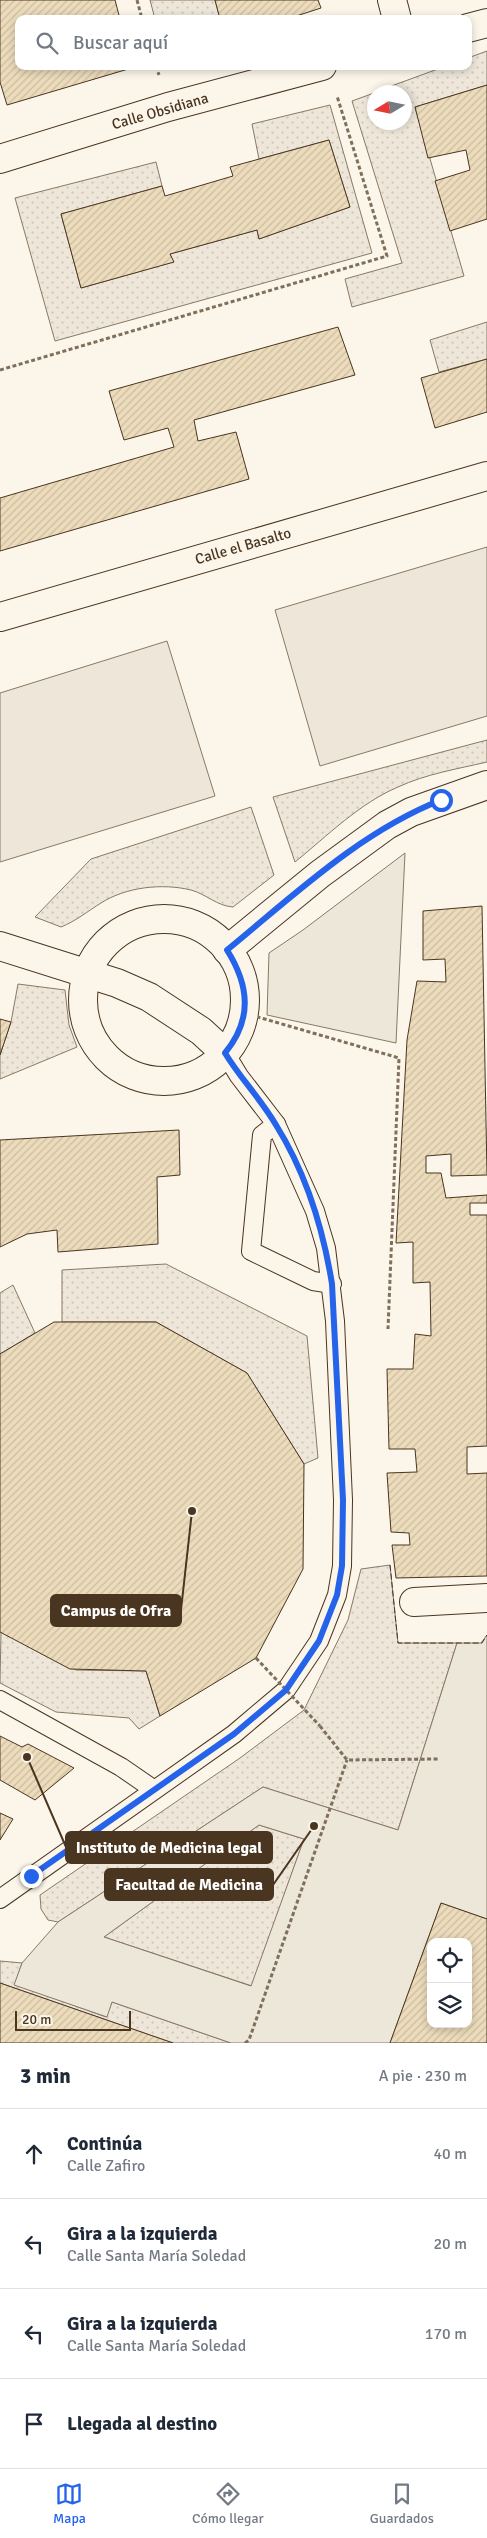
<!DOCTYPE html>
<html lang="es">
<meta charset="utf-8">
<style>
body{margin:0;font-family:Signika,sans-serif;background:#f6f6f7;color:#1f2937}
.controls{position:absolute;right:15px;bottom:15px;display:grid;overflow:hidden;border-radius:10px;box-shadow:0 2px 8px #0003}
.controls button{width:45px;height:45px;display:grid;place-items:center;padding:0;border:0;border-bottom:1px solid #e0e1e3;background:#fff;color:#1f2937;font:25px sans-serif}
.compass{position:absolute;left:367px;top:85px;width:45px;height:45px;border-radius:50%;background:#fff;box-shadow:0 2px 8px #0003;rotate:260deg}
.scale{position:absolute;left:15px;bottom:12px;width:116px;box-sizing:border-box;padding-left:5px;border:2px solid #4a3520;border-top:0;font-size:14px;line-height:18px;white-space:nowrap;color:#4a3520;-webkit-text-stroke:4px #fbf6e9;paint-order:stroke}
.stop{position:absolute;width:15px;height:15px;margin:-11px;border:4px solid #2563eb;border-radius:50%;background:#fff}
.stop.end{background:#2563eb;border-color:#fff;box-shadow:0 1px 5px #0008}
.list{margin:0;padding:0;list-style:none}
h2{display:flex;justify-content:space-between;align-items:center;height:65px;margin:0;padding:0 20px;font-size:21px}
h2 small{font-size:16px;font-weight:400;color:#747a83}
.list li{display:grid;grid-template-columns:32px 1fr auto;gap:15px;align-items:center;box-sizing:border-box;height:90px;padding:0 20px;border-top:1px solid #e0e1e3}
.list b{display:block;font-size:19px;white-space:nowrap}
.list p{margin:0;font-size:16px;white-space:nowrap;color:#747a83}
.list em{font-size:16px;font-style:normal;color:#747a83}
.icon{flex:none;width:28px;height:28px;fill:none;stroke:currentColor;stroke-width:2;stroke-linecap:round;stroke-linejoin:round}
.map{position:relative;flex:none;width:487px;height:2043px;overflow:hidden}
.search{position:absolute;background:#fff;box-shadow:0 2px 8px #0003;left:15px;right:15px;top:15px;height:55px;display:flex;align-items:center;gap:12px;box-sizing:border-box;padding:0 18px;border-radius:10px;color:#747a83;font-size:19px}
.sheet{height:425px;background:#fff}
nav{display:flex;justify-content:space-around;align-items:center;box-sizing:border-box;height:70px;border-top:1px solid #e0e1e3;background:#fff;font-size:14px;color:#747a83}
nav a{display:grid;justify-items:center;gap:2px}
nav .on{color:#2563eb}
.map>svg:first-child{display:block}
.grass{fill:#ede6d9;stroke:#887966}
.park{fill:url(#park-dots);stroke:#887966}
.parking{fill:#ede7d9;stroke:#887966;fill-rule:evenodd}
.building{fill:url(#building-hatch);stroke:#4a3520;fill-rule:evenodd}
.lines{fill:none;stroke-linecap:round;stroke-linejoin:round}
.service-casing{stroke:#4a3520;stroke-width:20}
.minor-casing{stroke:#4a3520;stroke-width:30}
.path{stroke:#7f6f5c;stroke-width:3;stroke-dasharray:4 2.5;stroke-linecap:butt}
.service{stroke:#fbf6e9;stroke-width:18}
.minor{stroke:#fbf6e9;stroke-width:28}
.path-bridge{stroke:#7f6f5c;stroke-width:3;stroke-dasharray:4 2.5;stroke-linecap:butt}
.fence{stroke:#4a3520;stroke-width:1;stroke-dasharray:6 2.5;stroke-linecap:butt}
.route{stroke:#2563eb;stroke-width:6}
.labels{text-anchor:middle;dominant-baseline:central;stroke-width:4;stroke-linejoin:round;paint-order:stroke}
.street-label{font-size:15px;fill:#4a3520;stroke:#fbf6e9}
.leader{fill:none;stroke:#4a3520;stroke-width:2}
.callout-dot{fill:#4a3520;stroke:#fbf6e9;stroke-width:2}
.callout{fill:#4a3520;stroke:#4a3520;stroke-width:2}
.callout-label{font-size:16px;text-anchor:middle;font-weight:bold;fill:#fff}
</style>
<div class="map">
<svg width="487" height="2043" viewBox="0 0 487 2043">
<defs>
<pattern id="park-dots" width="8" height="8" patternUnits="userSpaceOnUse" patternTransform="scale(1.25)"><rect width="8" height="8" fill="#ede6d9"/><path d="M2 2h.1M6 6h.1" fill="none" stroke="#cdc6ba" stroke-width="1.8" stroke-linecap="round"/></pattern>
<pattern id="building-hatch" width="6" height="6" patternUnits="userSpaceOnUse" patternTransform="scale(1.25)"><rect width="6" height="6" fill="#ecdcbc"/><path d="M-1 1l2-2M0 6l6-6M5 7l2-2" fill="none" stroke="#ccbda1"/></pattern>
</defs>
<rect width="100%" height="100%" fill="#fbf6e9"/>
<g class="grass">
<polygon points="487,547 487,716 320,766 275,610"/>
<polygon points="167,641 215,796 0,862 0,693"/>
</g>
<g class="park">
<polygon points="150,0 215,0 220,19 155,19"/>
<polygon points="487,51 487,85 415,107 464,276 352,307 345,279 402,263 352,101 374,93 374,122 404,122 404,92 375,92 446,66 468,66 468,58"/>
<polygon points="330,105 372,253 55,341 15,198 156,162 162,186 61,214 81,288 173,262 170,254 257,230 259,239 350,207 329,140 259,159 252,124"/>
<polygon points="487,322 487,359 439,372 430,340"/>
<path d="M487,740V762C457,769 426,774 398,787C360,803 327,836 295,862L273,797Z"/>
<path d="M251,807L274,875L233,907C217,906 206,894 191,890C162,883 126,887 101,903C88,911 76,921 61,927L35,917L91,859Z"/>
<polygon points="18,984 65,990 69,1025 77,1047 0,1079 0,1055 11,1022"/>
<polygon points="166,1264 307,1336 318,1458 304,1464 247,1373 156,1322 62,1322 62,1270"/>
<polygon points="13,1285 35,1333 0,1354 0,1293"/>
<polygon points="390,1565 398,1643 457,1643 398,1830 263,1787 58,1922 48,1920 41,1909 40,1895 240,1758 304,1710 348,1620 361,1569"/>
<polygon points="1,1631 76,1670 146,1671 160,1716 139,1729 129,1718 56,1712 0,1683"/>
<polygon points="259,1825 304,1839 252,1986 104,1937"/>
<polygon points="0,1961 22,1963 15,1984 106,2017 112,2002 231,2043 173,2043 0,1983"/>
</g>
<g class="parking">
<polygon points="405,853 396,1043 267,1015 269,953 303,930"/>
<path d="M487,1635V1919L441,1903L390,2043H231L112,2002L107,2017L14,1985L22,1963L58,1922L263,1787L398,1830L457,1643H481ZM259,1825L304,1839L251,1986L104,1937Z"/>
</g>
<g class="building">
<polygon points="0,0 115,0 120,19 19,19 19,66 135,67 7,105 0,82"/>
<polygon points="215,0 318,0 321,8 287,19 220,19"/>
<polygon points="487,85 487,219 450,231 435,181 470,170 466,150 428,158 415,107"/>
<polygon points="329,140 350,207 259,239 257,230 170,254 174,262 81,288 61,214 162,186 165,196 233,176 230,167"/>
<polygon points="338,327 355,375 194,420 198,441 236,432 249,479 0,551 0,498 174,447 168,428 124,440 109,391"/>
<polygon points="487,359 487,412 435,428 421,378"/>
<polygon points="482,906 487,1175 451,1176 451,1154 426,1156 426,1173 441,1173 446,1198 487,1195 487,1203 470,1203 470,1215 487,1215 487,1446 467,1447 467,1474 487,1473 487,1576 396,1578 392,1545 410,1545 409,1533 391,1532 387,1473 417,1472 415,1449 389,1449 387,1369 413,1369 415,1334 431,1336 430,1282 413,1283 413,1242 396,1243 407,1040 417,981 446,982 445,959 423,960 423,911"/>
<polygon points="0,1019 11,1022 0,1055"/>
<polygon points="179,1130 180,1175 157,1177 158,1244 58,1252 57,1230 27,1234 0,1247 0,1140"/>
<polygon points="54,1322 156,1322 247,1373 304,1464 303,1569 256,1658 160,1716 146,1671 70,1669 0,1632 0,1354"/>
<polygon points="0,1736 22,1747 28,1744 74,1768 35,1800 0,1780"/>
<polygon points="0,1813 13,1819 0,1840"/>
<path d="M441,1903L487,1919V2043H390ZM431,1942H468V2024H431Z"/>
<polygon points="0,1983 173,2043 0,2043"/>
</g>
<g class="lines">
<g class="service-casing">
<g id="service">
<polyline points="276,1124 262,1135 251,1251 313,1281 332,1284"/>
<polyline points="0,1700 121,1767 153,1789"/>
<polyline points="0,1899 234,1734 286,1690 319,1641 337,1595 342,1566 343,1500 335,1321 326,1248 315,1211 276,1124 239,1076 225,1053"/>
</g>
</g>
<g class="minor-casing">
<g id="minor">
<polyline points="392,0 397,19"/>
<polyline points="468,28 487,23"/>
<polyline points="0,159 168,107 322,66"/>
<polyline points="0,617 487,476"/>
<circle cx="164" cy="1000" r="81"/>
<polyline points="0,946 117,983 149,997 201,1031 225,1053"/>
<polyline points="227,950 320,874 387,825 411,812 487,785"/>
<polyline points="414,1602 487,1598"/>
</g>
</g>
<g class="path">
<polyline points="137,0 142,19"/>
<polyline points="156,66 159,75"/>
<polyline points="0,370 387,256 337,96"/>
<polyline points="244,1013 399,1058 388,1329"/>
<polyline points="320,1726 347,1760 438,1759"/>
<polyline points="245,2043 249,2040 347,1760"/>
</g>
<use href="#service" class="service"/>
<use href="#minor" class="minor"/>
<polyline class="path-bridge" points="256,1658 320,1726"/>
<polyline class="fence" points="390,1565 398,1643 482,1643 487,1635"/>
</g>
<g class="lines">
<path class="route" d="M31,1876L234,1734L286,1690L319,1641L337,1595L342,1566L343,1500L332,1284C323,1228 306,1173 276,1125C261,1099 240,1078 225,1053C253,1019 249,985 227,950C294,895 360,832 441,800"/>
</g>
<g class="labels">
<g class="street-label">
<text transform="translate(160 111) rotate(-16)">Calle Obsidiana</text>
<text transform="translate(243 546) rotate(-16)">Calle el Basalto</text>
</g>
</g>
<path class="leader" d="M192 1511L181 1610M27 1757L66 1847M314 1826L273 1885"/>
<g class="callout-dot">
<circle cx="192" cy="1511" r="5"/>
<circle cx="27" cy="1757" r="5"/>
<circle cx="314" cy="1826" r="5"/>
</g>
<g class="callout">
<rect x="51" y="1595" width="130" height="31" rx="5"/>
<rect x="66" y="1832" width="206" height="31" rx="5"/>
<rect x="105" y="1869" width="168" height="31" rx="5"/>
</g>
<g class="callout-label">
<text x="116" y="1616">Campus de Ofra</text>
<text x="169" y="1853">Instituto de Medicina legal</text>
<text x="189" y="1890">Facultad de Medicina</text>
</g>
</svg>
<div class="controls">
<button><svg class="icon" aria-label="locate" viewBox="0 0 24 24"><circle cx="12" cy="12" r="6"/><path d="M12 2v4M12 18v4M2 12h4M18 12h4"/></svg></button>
<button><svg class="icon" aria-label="layers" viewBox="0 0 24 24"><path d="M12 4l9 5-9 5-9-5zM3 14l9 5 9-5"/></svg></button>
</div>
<svg class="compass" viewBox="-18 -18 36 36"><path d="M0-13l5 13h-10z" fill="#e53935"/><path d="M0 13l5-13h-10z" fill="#747a83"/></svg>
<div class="scale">20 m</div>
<div class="stop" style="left:441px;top:800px"></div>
<div class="stop end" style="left:31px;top:1876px"></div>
<div class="search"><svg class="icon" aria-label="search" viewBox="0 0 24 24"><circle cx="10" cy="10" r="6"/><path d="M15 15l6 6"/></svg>Buscar aquí</div>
</div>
<section class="sheet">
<h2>3 min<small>A pie · 230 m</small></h2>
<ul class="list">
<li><svg class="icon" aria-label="ahead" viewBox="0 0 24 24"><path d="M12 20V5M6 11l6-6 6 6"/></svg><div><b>Continúa</b><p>Calle Zafiro</p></div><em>40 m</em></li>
<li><svg class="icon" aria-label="left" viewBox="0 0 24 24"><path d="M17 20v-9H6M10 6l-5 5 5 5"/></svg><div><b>Gira a la izquierda</b><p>Calle Santa María Soledad</p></div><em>20 m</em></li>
<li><svg class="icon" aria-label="left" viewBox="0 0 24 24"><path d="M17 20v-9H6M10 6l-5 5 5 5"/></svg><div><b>Gira a la izquierda</b><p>Calle Santa María Soledad</p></div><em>170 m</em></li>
<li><svg class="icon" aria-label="arrive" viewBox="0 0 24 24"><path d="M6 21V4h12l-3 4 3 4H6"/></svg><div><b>Llegada al destino</b></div></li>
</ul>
</section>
<nav>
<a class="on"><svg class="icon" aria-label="map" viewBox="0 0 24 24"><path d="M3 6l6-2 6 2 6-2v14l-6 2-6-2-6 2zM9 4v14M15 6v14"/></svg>Mapa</a>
<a><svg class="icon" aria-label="directions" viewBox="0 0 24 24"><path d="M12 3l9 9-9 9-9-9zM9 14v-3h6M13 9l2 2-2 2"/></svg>Cómo llegar</a>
<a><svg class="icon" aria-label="saved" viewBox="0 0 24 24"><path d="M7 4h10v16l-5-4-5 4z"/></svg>Guardados</a>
</nav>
